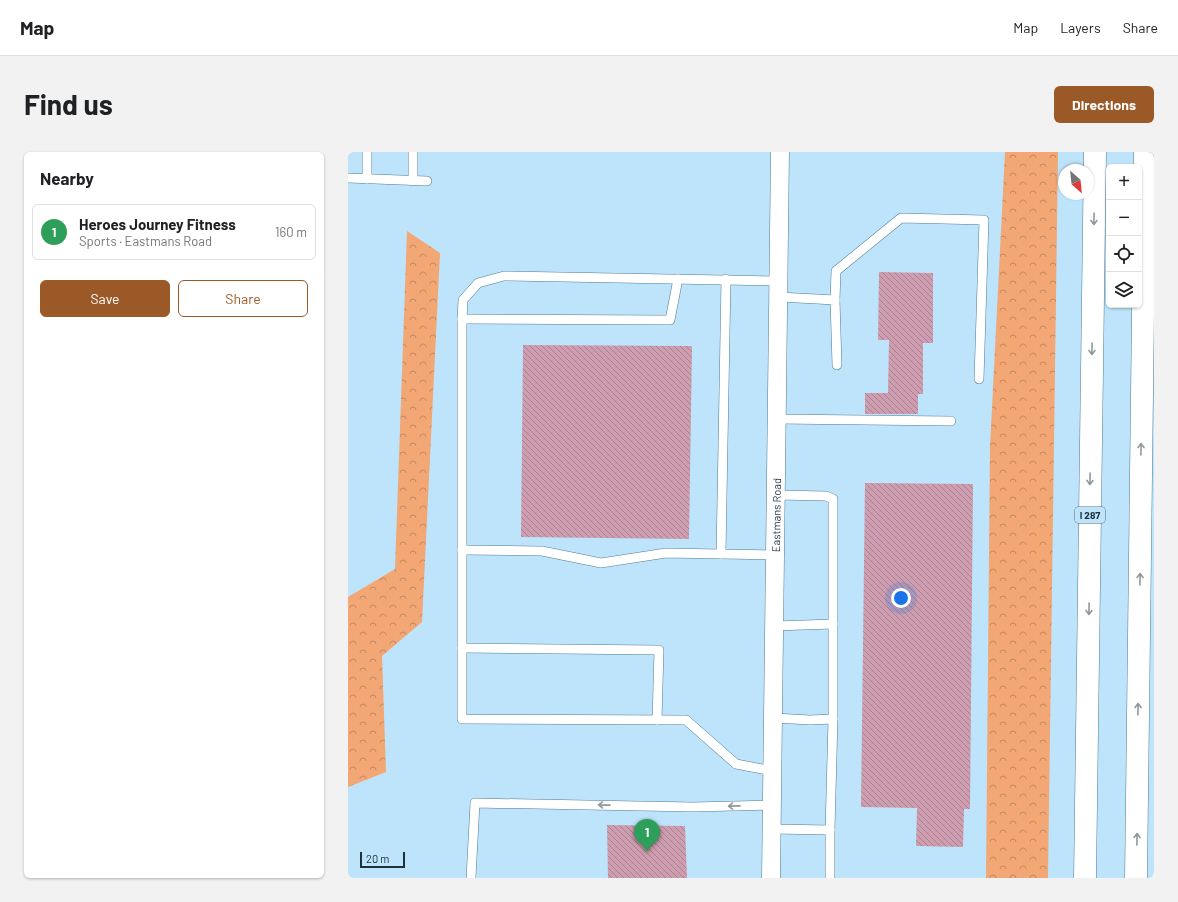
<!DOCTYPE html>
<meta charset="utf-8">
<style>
body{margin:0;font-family:Barlow,sans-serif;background:#f2f2f2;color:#202124}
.controls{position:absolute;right:12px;top:12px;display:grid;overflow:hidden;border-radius:6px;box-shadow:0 1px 3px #0004}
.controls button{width:36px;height:36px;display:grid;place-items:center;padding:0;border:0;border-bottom:1px solid #e0e0e0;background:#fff;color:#202124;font:20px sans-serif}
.compass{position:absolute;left:710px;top:12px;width:36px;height:36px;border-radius:50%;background:#fff;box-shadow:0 1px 3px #0004;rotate:153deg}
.scale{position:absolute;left:12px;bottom:10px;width:45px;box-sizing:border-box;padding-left:4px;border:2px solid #1e313c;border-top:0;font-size:11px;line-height:14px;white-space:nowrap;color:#1e313c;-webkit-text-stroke:3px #bee4fb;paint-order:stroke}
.you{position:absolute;left:553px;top:446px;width:14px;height:14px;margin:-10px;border:3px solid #fff;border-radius:50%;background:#1a73e8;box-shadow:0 0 0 6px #1a73e833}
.badge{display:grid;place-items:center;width:26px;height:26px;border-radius:50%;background:#9c5928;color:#fff;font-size:13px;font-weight:700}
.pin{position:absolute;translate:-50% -33px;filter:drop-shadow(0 1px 2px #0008)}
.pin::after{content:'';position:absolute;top:21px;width:14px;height:12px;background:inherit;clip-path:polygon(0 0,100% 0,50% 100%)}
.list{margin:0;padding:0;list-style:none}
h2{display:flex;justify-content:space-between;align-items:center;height:52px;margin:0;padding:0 16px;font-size:17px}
h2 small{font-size:13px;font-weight:400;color:#757577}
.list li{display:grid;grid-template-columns:26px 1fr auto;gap:12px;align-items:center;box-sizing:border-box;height:56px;margin:0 8px 8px;padding:0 8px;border:1px solid #e0e0e0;border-radius:6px}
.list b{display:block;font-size:15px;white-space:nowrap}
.list p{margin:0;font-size:13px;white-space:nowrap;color:#757577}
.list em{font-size:13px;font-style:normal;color:#757577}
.actions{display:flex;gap:8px;padding:12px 16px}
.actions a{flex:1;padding:9px 0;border:1px solid #9c5928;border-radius:6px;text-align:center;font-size:14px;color:#9c5928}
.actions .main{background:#9c5928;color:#fff}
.icon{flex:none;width:22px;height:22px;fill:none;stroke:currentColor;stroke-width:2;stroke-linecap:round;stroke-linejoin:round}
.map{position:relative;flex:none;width:806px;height:726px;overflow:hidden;border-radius:6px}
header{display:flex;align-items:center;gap:24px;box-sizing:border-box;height:56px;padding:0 20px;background:#fff;border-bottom:1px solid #e0e0e0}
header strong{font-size:19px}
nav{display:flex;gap:22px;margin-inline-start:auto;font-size:14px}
.intro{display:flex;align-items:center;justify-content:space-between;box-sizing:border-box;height:96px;padding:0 24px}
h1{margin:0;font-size:28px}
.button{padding:10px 18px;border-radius:6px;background:#9c5928;color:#fff;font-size:14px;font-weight:700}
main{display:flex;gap:24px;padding:0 24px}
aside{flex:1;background:#fff;border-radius:6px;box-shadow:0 1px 3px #0004}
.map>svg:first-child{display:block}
.forest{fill:url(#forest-crowns)}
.building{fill:url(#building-back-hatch)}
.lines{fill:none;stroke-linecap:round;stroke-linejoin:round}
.lane-casing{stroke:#4e7c95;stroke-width:10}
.street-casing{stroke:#4e7c95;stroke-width:19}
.highway-casing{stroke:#4e7c95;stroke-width:23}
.lane{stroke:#fff;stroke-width:9}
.street{stroke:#fff;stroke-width:18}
.highway{stroke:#fff;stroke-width:22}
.oneway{stroke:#8e989e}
.labels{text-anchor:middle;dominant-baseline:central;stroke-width:4;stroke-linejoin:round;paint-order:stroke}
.shield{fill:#bee4fb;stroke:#4e6775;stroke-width:1}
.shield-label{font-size:10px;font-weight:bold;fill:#1e313c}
.street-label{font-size:11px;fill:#1e313c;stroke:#bee4fb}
</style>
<header>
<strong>Map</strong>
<nav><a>Map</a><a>Layers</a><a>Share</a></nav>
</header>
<div class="intro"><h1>Find us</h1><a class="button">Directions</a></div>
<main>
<aside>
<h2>Nearby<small></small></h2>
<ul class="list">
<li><span class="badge" style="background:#2e9e5b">1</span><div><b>Heroes Journey Fitness</b><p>Sports · Eastmans Road</p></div><em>160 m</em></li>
</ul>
<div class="actions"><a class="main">Save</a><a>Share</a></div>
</aside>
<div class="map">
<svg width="806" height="726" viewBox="0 0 806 726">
<defs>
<pattern id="forest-crowns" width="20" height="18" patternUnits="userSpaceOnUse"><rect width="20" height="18" fill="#f2a775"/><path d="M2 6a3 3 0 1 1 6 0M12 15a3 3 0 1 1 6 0" fill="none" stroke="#c38961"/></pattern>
<pattern id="building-back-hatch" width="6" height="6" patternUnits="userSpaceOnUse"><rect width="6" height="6" fill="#ce9daf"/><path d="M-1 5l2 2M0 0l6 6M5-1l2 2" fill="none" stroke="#a78190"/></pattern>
</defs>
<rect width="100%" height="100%" fill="#bee4fb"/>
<g class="forest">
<polygon points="657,0 710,0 700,726 638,726 642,295"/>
<polygon points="59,79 92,101 74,470 34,504 38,620 0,635 0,445 47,417"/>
</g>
<g class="building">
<polygon points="531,120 585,121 585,191 575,191 575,242 570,242 570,262 517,262 517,241 540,241 541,188 530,188"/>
<polygon points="175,193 344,194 341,387 173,385"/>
<polygon points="517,331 625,332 622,657 616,657 615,695 568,694 569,656 513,655"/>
<polygon points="259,673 337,674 339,726 260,726"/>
</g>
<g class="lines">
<g class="lane-casing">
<g id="lane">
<polyline points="0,26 79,29"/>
<polyline points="19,27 19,0"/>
<polyline points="65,29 65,0"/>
<polyline points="431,145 487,148 489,213"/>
<polyline points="487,148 488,119 553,66 636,68 631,227"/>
<polyline points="114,167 322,168 330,127"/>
<polyline points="429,267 603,269"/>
<polyline points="114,398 194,399 253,411 318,401 428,403"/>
<polyline points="373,402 378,127"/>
<polyline points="427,474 485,472"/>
<polyline points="114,496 311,498 309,568"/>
<polyline points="426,566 462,568 485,567"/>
<polyline points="425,619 388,612 338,568 114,567 114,167 115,148 130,131 156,124 431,129"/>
<polyline points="424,677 482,678 485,567 485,347 478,344 428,343"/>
<polyline points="482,678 482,726"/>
<polyline points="123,726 127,651 345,655 425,653"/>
</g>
</g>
<g class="street-casing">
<g id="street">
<path id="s1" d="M423,726L432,0"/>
</g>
</g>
<g class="highway-casing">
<g id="highway">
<polyline points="737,726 747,0"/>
<polyline points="788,726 797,0"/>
</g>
</g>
<use href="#lane" class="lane"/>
<use href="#street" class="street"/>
<use href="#highway" class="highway"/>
</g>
<defs><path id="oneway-shaft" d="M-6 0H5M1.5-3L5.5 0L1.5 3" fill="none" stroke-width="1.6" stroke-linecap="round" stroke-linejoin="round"/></defs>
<g class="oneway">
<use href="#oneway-shaft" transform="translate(746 67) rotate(91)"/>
<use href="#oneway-shaft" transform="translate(744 197) rotate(91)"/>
<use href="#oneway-shaft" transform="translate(793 297) rotate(-89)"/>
<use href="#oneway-shaft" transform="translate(742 327) rotate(91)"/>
<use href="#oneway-shaft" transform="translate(792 427) rotate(-89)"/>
<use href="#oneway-shaft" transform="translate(741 457) rotate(91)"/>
<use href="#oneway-shaft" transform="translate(790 557) rotate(-89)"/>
<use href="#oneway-shaft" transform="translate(256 653) rotate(-179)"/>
<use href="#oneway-shaft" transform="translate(386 654) rotate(179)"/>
<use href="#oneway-shaft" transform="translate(789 687) rotate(-89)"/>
</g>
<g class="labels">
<rect class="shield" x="727" y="355" width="30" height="16" rx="3"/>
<g class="shield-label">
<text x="742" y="363">I 287</text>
</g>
<g class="street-label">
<text stroke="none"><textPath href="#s1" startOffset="363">Eastmans Road</textPath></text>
</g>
</g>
</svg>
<div class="controls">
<button>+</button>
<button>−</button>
<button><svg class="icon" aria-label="locate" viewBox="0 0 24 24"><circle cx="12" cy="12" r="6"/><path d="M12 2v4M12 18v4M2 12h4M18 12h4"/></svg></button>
<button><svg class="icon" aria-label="layers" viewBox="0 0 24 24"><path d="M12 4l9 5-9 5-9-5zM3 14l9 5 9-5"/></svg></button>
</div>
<svg class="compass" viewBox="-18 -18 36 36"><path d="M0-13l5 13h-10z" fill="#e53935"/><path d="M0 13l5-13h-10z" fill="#757577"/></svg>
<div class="scale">20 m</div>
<div class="you"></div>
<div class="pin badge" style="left:299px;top:700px;background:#2e9e5b">1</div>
</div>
</main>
